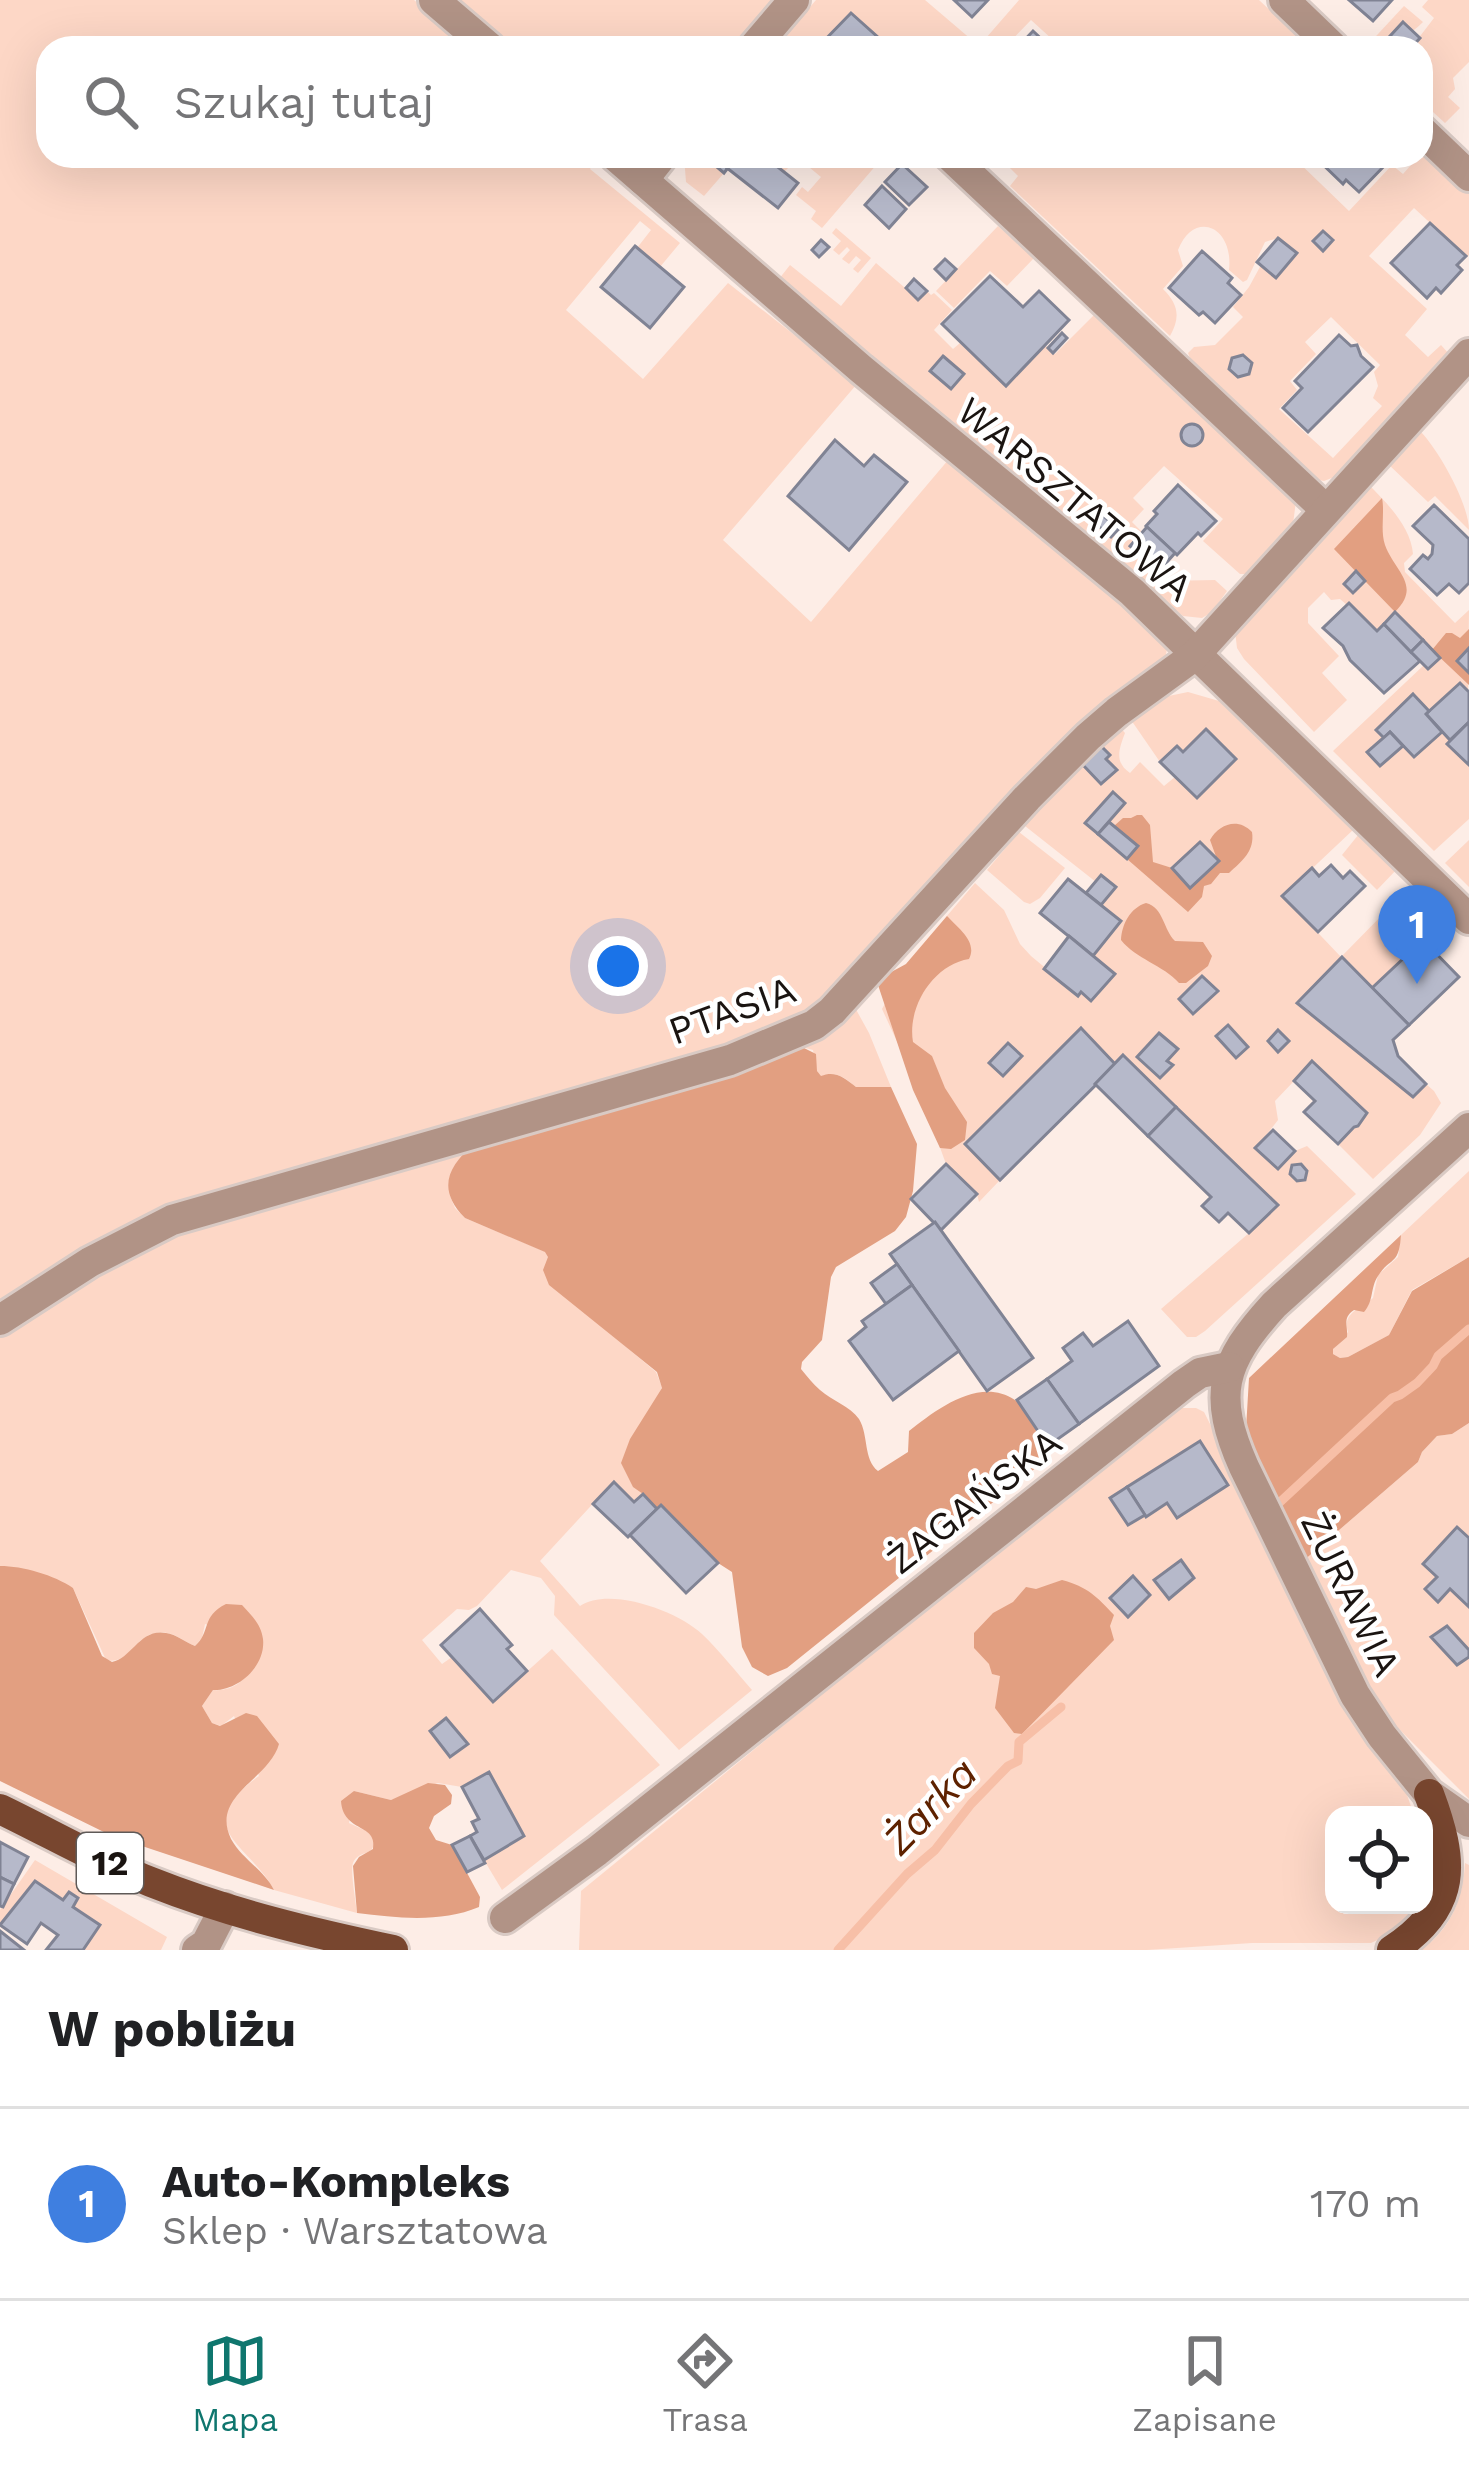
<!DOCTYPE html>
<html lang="pl">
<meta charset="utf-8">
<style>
body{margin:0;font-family:"Work Sans",sans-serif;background:#f6f6f6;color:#202124}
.controls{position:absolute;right:36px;bottom:36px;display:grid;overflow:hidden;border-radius:24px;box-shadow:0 12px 48px #0002}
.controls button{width:108px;height:108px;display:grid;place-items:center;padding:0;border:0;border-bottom:3px solid #e0e0e0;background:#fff;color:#202124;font:60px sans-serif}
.you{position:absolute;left:618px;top:966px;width:42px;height:42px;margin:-30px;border:9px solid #fff;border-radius:50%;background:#1a73e8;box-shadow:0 0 0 18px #1a73e833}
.badge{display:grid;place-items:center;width:78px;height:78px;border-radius:50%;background:#0f766e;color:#fff;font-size:39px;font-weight:700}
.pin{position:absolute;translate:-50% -99px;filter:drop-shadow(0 3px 6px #0008)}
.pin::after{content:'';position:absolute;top:63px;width:42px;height:36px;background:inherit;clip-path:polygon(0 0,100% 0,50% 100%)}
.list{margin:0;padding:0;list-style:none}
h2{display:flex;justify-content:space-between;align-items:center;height:156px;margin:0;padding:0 48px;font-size:51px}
h2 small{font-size:39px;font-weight:400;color:#757577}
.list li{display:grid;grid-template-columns:78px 1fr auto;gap:36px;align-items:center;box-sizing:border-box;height:192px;padding:0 48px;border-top:3px solid #e0e0e0}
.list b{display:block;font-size:45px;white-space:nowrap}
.list p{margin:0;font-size:39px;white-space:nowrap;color:#757577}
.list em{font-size:39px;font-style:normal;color:#757577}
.icon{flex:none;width:66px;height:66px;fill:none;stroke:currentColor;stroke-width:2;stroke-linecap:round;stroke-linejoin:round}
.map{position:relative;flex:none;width:1469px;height:1950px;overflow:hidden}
.search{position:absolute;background:#fff;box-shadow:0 12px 48px #0002;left:36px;right:36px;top:36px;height:132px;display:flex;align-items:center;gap:30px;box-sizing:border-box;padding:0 42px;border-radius:36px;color:#757577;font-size:45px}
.sheet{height:348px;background:#fff}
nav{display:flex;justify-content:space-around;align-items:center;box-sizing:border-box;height:168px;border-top:3px solid #e0e0e0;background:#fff;font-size:33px;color:#757577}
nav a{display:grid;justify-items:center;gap:6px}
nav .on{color:#0f766e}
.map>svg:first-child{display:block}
.green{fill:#fdd7c6;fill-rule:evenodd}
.forest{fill:#e29f81}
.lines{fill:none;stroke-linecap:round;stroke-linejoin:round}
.stream{stroke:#f7bfa7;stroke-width:9}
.building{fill:#b6b9ca;stroke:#808394;stroke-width:3}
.minor-casing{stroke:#d9cac4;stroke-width:36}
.major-casing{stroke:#d9cac4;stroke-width:36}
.minor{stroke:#b19386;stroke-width:30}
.major{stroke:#78462f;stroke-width:30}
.labels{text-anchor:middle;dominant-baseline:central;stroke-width:9;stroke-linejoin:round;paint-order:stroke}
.shield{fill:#fff;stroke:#5f5a58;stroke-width:3}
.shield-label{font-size:36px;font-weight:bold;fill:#1a1411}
.street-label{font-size:39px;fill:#1a1411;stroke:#fff}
.water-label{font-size:42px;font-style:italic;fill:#5e2200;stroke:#fff}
</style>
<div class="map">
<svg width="1469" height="1950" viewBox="0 0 1469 1950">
<rect width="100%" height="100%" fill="#fdede6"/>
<g class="green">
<path d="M0,0H414L470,48H48V156H598L590,169L680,243L660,267L637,248L651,230L640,221L566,310L643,379L728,283L857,384L723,540L811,622L949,459L1163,638L1167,649L1165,659L848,995L869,1033L891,1087H856C845,1078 835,1069 821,1077L817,1071L813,1050L802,1047L786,1049L450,1196L455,1208L465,1218L546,1252L618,1340L656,1372L662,1387L633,1486L643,1494L634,1502L613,1482L540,1561L580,1606C609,1586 678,1611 702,1634C720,1651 736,1672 752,1690L679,1750L554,1615L555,1596L541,1578L511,1570L477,1606L469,1610L457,1609L422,1640L442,1664L452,1657L493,1702L552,1649L660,1765L502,1890L484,1860L524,1836L489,1773L462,1787L438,1783L391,1800L354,1791L349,1823L373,1834C378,1860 360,1847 353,1863C350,1871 356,1902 357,1913L274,1890C251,1845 186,1828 259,1776L234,1716L221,1726L212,1723L202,1706L213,1690C241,1692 253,1670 263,1646L205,1624L202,1638L195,1646C186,1643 176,1634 167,1633C134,1628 133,1666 106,1660L73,1588L0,1566ZM447,1719L468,1743L451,1757L430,1731Z"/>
<polygon points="456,0 777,0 737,48 511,48"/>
<polygon points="816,0 925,0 979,46 1019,0 1259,0 1310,48 1051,48 1049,46 1053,40 1031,20 1004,48 775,48"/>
<polygon points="1428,0 1469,0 1469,62 1453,78 1455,89 1448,97 1460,108 1445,123 1421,101 1421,48 1411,48 1434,18 1422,7"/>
<path d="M1404,6L1423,22C1408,37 1386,48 1365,48Z"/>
<path d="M1426,148L1469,188V255L1467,257L1414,208L1369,256L1427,309L1405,335L1428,357L1441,345L1449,354L1337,476L1324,481L1314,479L1193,366L1188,353L1194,347L1215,345L1243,317L1233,307L1249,287L1261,265L1276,277L1296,253L1278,238L1265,242L1247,280L1243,282L1229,270C1234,226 1194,209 1178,250L1183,266L1163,289C1178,304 1181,317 1170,336L1010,186L1018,176L1007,165L1015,156H1292L1349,211L1392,165L1403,174ZM1331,317L1380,365L1374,372L1378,386L1373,398L1382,406L1333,458L1279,409L1297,390L1290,381L1316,354L1305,342Z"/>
<polygon points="684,156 704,156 724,173 704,196 686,182"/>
<polygon points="770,156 884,156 822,228 811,219 816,211 796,195 802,187 808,192 821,177 798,158 784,172 768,159"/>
<polygon points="998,226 1034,258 1007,286 990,271 954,308 936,291"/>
<polygon points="836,228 871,258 858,273 853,269 861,260 856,256 849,264 842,259 850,250 847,247 839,255 833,250 841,241 832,233"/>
<polygon points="876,263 918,299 927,291 931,295 934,293 952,310 934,330 953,349 960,343 1006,386 1045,345 1055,354 1095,314 1296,501 1293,524 1246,574 1240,574 1203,541 1223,519 1164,466 1133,498 1144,509 1132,522 1142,532 1130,547 1159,571 1157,574 1165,581 1215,580 1227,591 1212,612 1202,618 1183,616 969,442 779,279 790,265 841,306"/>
<path d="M1418,429C1438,448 1469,504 1469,530L1435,496L1428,502L1387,463Z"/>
<path d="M1368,484C1387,503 1411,527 1413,554L1404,563L1405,572L1455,623L1469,610L1468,691L1460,683L1429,711L1412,695L1377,729L1384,738L1380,766L1403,746L1414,756L1442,732L1450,740L1447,744L1469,765V819L1434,851L1333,751L1424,665L1429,669L1440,658L1396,613L1377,631L1340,599L1331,600L1324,592L1308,608V623L1339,656L1322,673L1347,700L1314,732L1244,659L1237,648L1235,631Z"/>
<path d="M1188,692L1219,701L1354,829L1283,896L1341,957L1390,907L1423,940L1372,988L1298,1003L1412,1097L1426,1084L1434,1091L1441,1103L1420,1135L1373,1179L1338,1144L1354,1127L1359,1126L1367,1113L1312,1062L1275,1101L1278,1120L1256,1148L1278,1169L1295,1151L1307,1146L1356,1194L1205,1331L1196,1337H1187L1161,1309L1249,1233L1277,1205L1122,1055L1114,1063L966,1144L1000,1180L979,1202L977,1194L946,1164L918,1087L882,1009L906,964L975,883L1004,910L1020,944L1031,956L1078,995L1081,992L1092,1001L1115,974L1093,956L1121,922L1101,905L1116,887L1102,875L1096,882L1025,826L1091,748L1118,725L1125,733C1119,749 1114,762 1130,773L1140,762L1164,786L1175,777L1197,798L1236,758L1206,730L1183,752L1177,746L1160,762L1129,717L1159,698ZM1113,793L1125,803L1109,822L1138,846L1126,859L1085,823Z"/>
<polygon points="1019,832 1065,868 1040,898 1030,904 1024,902 987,870"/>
<polygon points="1359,834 1397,869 1377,890 1342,855"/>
<polygon points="1469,840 1469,887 1445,863"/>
<path d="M1469,1171V1257L1412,1290L1389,1335L1348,1357L1340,1358L1333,1354V1349L1348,1332C1342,1312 1360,1310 1373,1298L1378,1275L1398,1257L1401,1235Z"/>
<polygon points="1181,1408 1196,1408 1204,1412 1282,1567 1341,1697 1406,1792 1414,1815 1334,1815 1334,1905 1417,1905 1392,1933 1371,1943 1252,1943 1147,1950 579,1950 581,1891 915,1618"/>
<polygon points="1469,1423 1469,1799 1391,1721 1337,1631 1302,1562 1418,1462 1422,1452 1437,1436 1452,1434"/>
<polygon points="35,1860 167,1937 161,1950 83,1950 100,1925 73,1907 77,1898 69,1892 63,1900 35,1881 0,1925 0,1910"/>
<path d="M1465,1863L1469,1865V1950H1421C1451,1929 1463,1899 1465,1863Z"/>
</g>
<g class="forest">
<path d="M1382,498C1385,513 1380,530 1385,545C1395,572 1422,585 1395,612L1334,549Z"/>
<polygon points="1469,629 1469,685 1432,650 1446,633 1452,633 1460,638"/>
<path d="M1137,815H1142L1150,825L1153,862L1172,868L1190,887L1218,862L1210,840C1219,824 1238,817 1252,832C1255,851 1242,861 1229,873H1220L1211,884L1204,886L1202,897L1188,912L1127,859L1138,846L1114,826L1123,818H1131Z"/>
<path d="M1146,903C1164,908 1163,929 1175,941L1203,942L1212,956L1208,966L1186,983H1179C1163,965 1136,959 1121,940C1122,924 1130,908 1146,903Z"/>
<path d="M947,916C958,928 978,942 969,959C933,965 907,1007 913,1042L932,1056L945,1088L967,1122L965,1140L951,1149L940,1148L913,1090L878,985L882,977L906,964Z"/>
<path d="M802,1047L816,1054L817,1071L821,1076C835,1070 845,1078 856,1087H891L917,1144L913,1191L906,1217L895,1231L836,1267L831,1277L822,1340L802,1362L801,1369C807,1376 813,1384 820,1390C832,1401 850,1406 859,1419C869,1436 863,1459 878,1471L908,1452L909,1431C936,1410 979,1376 1015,1400C1022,1404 1027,1416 1032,1423C1040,1435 1048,1443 1048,1458L787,1668L768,1676L752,1667L742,1647L732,1572L718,1563L662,1506L657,1509L643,1494L633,1487L621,1463L630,1439L662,1388L657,1372L549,1285L543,1270L548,1257L545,1252L465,1218C437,1190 447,1167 474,1144L786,1049Z"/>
<path d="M1401,1235C1399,1266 1391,1256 1378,1276C1370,1288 1374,1301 1364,1312L1354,1310C1342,1318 1348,1325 1347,1337L1333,1349V1354L1340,1358L1348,1357L1389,1335L1412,1291L1469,1257V1326C1458,1334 1445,1343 1437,1354C1435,1357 1435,1361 1433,1364C1424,1377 1406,1392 1391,1396L1381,1409L1277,1500L1246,1429L1249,1378Z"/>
<path d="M1469,1330V1423L1452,1434L1437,1436L1422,1452L1418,1462L1302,1562L1279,1503L1383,1410C1392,1398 1403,1395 1414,1386C1435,1369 1446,1345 1469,1330Z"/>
<path d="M0,1566C23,1566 54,1575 73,1588L102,1656L112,1662C132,1658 140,1628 166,1633C176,1634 186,1643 195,1646C211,1632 201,1616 226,1604L242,1605C251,1615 261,1624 263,1639C266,1666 238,1691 213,1690L202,1706L212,1723L220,1726L246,1713L257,1716L279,1744C269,1780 210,1795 231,1839C242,1859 264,1870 274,1890L112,1836L0,1781Z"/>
<path d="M1062,1580C1088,1587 1096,1596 1114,1615L1110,1626L1114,1640L1022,1734L1014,1733L995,1708L1000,1676L992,1674L989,1664L974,1648V1633L993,1613L1013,1602L1026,1587L1036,1589Z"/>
<path d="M428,1783L445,1785L452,1795L451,1804L434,1816L429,1828L436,1840L452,1845L480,1897L479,1907C441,1923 397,1918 357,1913L353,1866L359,1857L373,1849C378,1823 343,1833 341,1801L354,1791L391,1800Z"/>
</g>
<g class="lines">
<g class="stream">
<polyline points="1279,1503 1392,1398 1400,1395 1417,1383 1433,1366 1438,1356 1469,1329"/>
<polyline points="838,1950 907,1874 935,1850 971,1804 1008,1766 1018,1761 1019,1742 1061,1707"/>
</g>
</g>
<g class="building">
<polygon points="954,0 988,0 972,17"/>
<polygon points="1349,0 1392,0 1373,21"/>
<polygon points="851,13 881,40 874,48 817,48"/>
<polygon points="1403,22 1420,38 1411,48 1379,48"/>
<polygon points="1033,31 1049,46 1051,48 1017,48"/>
<polygon points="704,156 737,156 724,173"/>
<polygon points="737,156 764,156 798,183 778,208 727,168"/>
<polygon points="1314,156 1382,156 1388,162 1359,192 1346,180 1343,184"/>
<polygon points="902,164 927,187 909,205 885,182"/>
<polygon points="882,186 906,209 889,228 865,205"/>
<polygon points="1430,223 1466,256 1457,265 1462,270 1441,293 1436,288 1427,298 1391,263"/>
<polygon points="1323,231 1333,240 1323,251 1313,241"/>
<polygon points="1278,238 1297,253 1276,278 1257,262"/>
<polygon points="821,240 829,247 819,257 812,250"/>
<polygon points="635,246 684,287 650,328 601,287"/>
<polygon points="1202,251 1232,278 1228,283 1241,295 1215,323 1203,312 1199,315 1169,288"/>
<polygon points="945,259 956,269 946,280 935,269"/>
<polygon points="990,276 1023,307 1039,291 1069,320 1006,386 942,324"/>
<polygon points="914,279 927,291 918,300 906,288"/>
<polygon points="1062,333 1067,338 1053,353 1048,348"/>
<polygon points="1339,335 1351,346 1357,345 1361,356 1373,367 1308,432 1283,408 1302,388 1295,381"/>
<polygon points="1243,355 1252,363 1249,374 1238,377 1229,369 1232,358"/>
<polygon points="943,356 964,374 951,389 930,371"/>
<circle cx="1192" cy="435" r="11"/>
<polygon points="835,440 864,466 874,455 907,482 849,550 788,496"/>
<polygon points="1178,485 1216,521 1201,536 1198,533 1177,555 1146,526 1157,514 1154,511"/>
<polygon points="1434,505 1469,539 1469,583 1459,593 1449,584 1437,595 1410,569 1423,555 1428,559 1432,554 1433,545 1413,526"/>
<polygon points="1099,512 1119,529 1111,537 1092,520"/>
<polygon points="1147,527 1175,553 1159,571 1130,546"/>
<polygon points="1356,571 1365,581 1353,593 1344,584"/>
<polygon points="1349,603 1377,631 1384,624 1420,661 1384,693 1350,660 1343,646 1323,628"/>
<polygon points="1395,612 1423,640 1411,652 1384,624"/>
<polygon points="1423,640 1440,658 1428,669 1411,652"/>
<polygon points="1469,648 1469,673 1457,661"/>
<polygon points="1460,683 1469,692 1469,722 1450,740 1426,714"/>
<polygon points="1413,694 1429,711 1426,714 1442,732 1414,757 1390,732 1384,738 1376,730"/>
<polygon points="1469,722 1469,765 1447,744"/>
<polygon points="1206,729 1236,759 1197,798 1160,762 1177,746 1183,752"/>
<polygon points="1390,732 1403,746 1380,766 1367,752"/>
<polygon points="1101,746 1110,755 1106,759 1117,770 1101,784 1083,765"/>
<polygon points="1113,792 1125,803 1098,834 1085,823"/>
<polygon points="1109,822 1138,846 1127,859 1098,834"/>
<polygon points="1200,842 1219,861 1190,888 1172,868"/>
<polygon points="1331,865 1343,878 1350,871 1365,886 1318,932 1282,896 1312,868 1319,876"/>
<polygon points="1101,875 1116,887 1101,905 1086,893"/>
<polygon points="1068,879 1121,921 1093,956 1040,913"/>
<polygon points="1069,936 1115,974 1091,1001 1081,992 1078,996 1044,969"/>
<polygon points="1423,940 1459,977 1409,1025 1372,988"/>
<polygon points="1342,957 1409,1025 1393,1040 1398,1056 1426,1084 1413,1097 1297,1003"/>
<polygon points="1202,976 1218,991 1193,1014 1179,999"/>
<polygon points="1228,1025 1248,1047 1236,1058 1216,1036"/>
<polygon points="1081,1028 1116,1065 1000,1180 965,1144"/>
<polygon points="1278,1030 1289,1041 1278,1052 1268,1041"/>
<polygon points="1159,1033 1178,1049 1167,1061 1173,1065 1160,1078 1137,1057"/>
<polygon points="1008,1043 1022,1056 1003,1076 989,1063"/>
<polygon points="1123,1055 1176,1107 1148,1136 1095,1084"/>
<polygon points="1312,1061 1367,1113 1358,1126 1354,1127 1338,1144 1304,1112 1315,1101 1294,1081"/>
<polygon points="1176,1107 1278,1205 1249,1233 1228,1213 1219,1222 1202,1206 1211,1197 1148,1136"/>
<polygon points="1273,1130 1295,1151 1278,1169 1255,1148"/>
<polygon points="946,1164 977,1194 941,1230 911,1199"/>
<polygon points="1301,1164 1307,1171 1305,1180 1297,1181 1290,1174 1292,1165"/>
<polygon points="935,1222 1033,1358 987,1391 890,1254"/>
<polygon points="897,1264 912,1285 886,1304 871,1283"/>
<polygon points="912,1285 959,1351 893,1400 849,1341 866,1327 862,1321"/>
<polygon points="1128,1321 1159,1366 1079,1424 1047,1379 1072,1361 1063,1348 1083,1333 1093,1346"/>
<polygon points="1047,1379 1079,1424 1048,1446 1017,1400"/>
<polygon points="1200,1441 1228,1485 1177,1518 1167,1503 1146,1517 1127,1487"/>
<polygon points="614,1482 634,1502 643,1494 657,1509 628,1537 593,1504"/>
<polygon points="1127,1487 1145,1515 1128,1525 1110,1498"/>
<polygon points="661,1505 718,1563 686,1593 630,1535"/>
<polygon points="1457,1527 1469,1538 1469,1607 1450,1589 1438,1602 1425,1589 1437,1577 1423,1564"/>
<polygon points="1181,1560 1194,1578 1169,1599 1154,1580"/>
<polygon points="1133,1576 1150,1595 1128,1617 1110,1598"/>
<polygon points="480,1609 512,1645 507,1649 527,1671 493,1702 441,1645"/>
<polygon points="1447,1626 1469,1650 1469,1657 1457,1665 1431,1637"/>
<polygon points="446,1718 468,1744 450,1757 430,1731"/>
<polygon points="489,1772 524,1836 484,1860 470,1836 477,1832 472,1822 479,1819 462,1787"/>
<polygon points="470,1836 485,1863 467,1872 452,1845"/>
<polygon points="0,1842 28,1857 14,1884 0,1877"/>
<polygon points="0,1877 14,1884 3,1907 0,1906"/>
<polygon points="35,1881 63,1900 69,1892 78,1898 73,1907 100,1925 83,1950 46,1950 58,1935 41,1923 27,1944 0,1925"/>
<polygon points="0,1931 24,1950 0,1950"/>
</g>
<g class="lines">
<g class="minor-casing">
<g id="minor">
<polyline points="434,0 490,48"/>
<polyline points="1284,0 1334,48"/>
<polyline points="753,48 794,0"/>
<polyline points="1421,130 1469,176"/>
<polyline points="615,156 861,369 1132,592 1469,919"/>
<polyline points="950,156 1326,510"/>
<polyline points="643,180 662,156"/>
<path d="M1469,1128L1274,1305C1221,1363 1212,1395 1244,1467L1355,1695L1382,1736L1429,1794L1469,1822"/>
<polyline points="0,1320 90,1262 172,1220 730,1060 814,1025 832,1011 1027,798 1088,737 1117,712 1194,656 1469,354"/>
<polyline points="505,1918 597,1851 1184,1384 1200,1373 1229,1367"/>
<polyline points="197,1950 206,1944 225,1907"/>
</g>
</g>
<g class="major-casing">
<g id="major">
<path d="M0,1809C50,1833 100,1862 151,1882C229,1913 312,1933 393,1950"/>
<path d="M1392,1950C1459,1907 1454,1861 1429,1794"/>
</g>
</g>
<use href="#minor" class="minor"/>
<use href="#major" class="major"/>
</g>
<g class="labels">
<rect class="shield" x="77" y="1833" width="66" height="60" rx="9"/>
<g class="shield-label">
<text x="110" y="1863">12</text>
</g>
<g class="street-label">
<text transform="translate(1075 499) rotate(40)">WARSZTATOWA</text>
<text transform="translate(732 1010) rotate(-20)">PTASIA</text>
<text transform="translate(974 1501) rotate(-38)">ŻAGAŃSKA</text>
<text transform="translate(1351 1594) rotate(64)">ŻURAWIA</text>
</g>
<g class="water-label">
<text transform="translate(930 1806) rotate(-46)">Żarka</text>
</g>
</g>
</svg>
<div class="controls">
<button><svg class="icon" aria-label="locate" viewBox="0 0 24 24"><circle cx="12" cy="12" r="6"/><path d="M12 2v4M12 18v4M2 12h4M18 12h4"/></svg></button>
</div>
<div class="you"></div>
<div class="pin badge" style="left:1417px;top:984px;background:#3f7fe0">1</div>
<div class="search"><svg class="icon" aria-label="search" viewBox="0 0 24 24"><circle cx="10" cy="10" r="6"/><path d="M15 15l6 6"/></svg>Szukaj tutaj</div>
</div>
<section class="sheet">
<h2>W pobliżu<small></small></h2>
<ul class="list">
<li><span class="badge" style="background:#3f7fe0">1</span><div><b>Auto-Kompleks</b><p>Sklep · Warsztatowa</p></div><em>170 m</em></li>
</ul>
</section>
<nav>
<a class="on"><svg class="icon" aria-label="map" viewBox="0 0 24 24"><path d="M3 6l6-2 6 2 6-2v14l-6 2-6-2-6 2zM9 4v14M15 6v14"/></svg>Mapa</a>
<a><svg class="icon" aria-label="directions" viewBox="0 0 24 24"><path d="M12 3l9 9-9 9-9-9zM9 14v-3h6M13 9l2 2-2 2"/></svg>Trasa</a>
<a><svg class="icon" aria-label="saved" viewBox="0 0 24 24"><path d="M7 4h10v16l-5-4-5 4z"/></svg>Zapisane</a>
</nav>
